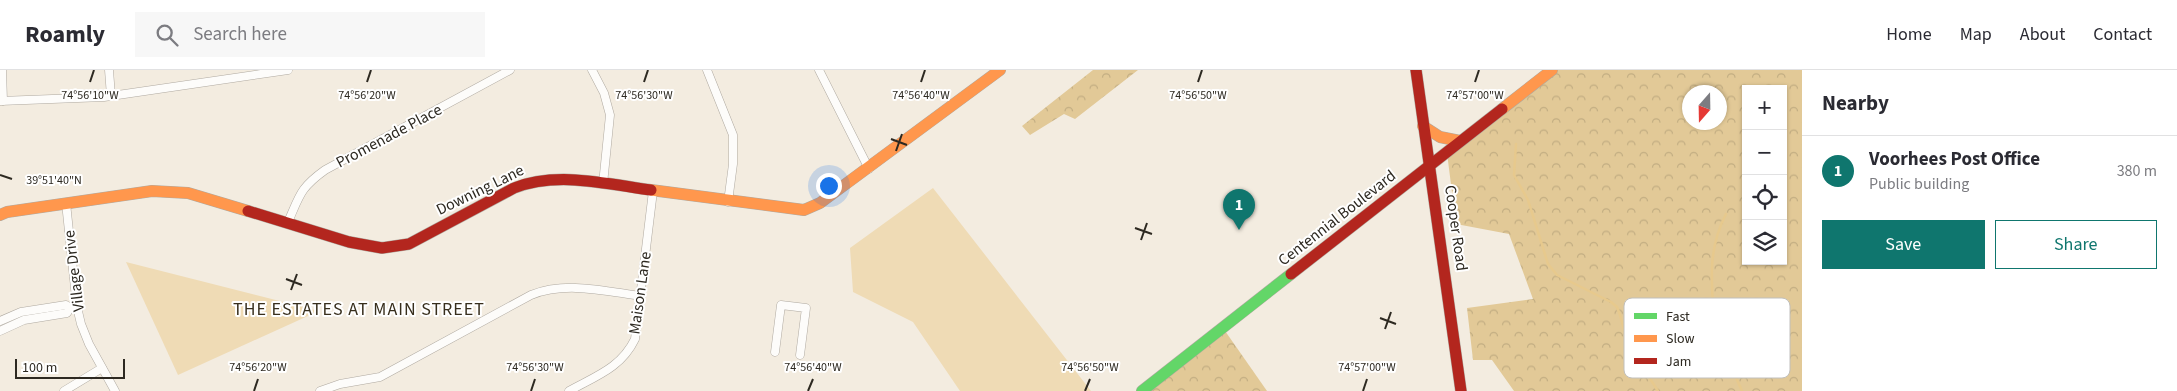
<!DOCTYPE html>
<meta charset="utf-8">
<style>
body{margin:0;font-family:"Source Sans 3",sans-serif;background:#f7f7f7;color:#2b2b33}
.controls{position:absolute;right:15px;top:15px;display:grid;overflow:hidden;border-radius:0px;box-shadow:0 1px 4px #0004}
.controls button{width:45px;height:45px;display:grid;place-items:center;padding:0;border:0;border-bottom:1px solid #e1e1e2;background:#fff;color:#2b2b33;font:25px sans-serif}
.compass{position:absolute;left:1682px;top:15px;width:45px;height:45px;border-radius:50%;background:#fff;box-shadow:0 1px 4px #0004;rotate:200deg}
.scale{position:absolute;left:15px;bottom:12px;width:110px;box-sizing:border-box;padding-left:5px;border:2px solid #2d2921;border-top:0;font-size:14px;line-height:18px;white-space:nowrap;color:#2d2921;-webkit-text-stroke:4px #fff;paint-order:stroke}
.you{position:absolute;left:828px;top:115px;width:18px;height:18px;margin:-12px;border:4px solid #fff;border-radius:50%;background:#1a73e8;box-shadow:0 0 0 8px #1a73e833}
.badge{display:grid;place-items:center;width:32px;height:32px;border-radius:50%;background:#0f766e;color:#fff;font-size:16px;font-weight:700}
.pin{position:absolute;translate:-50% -41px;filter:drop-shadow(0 1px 2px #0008)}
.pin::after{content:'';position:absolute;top:26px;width:18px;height:15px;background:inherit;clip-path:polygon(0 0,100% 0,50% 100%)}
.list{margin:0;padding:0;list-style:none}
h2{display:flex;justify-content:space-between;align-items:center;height:65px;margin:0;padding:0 20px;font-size:21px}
h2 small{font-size:16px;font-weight:400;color:#7c7c81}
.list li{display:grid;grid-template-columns:32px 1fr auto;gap:15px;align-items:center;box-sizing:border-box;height:70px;padding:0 20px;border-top:1px solid #e1e1e2}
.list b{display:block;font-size:19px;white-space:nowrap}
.list p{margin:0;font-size:16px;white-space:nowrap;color:#7c7c81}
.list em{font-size:16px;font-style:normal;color:#7c7c81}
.actions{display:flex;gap:10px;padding:15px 20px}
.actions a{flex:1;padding:11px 0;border:1px solid #0f766e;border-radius:0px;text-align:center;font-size:18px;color:#0f766e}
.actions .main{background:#0f766e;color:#fff}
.icon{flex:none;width:28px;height:28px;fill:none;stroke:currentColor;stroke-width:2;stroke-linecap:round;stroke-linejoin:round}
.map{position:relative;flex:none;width:1802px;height:321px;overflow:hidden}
header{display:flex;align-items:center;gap:30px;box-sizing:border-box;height:70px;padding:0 25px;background:#fff;border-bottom:1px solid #e1e1e2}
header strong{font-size:24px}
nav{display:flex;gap:28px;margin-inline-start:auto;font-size:18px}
.search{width:350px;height:45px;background:#f7f7f7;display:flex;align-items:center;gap:12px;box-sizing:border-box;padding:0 18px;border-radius:0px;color:#7c7c81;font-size:19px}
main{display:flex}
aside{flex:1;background:#fff}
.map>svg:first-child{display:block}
.grass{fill:#efdbb5}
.forest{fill:url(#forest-crowns);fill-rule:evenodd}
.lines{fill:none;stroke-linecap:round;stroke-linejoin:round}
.stream{stroke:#e7c98d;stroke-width:2.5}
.street-casing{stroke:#afa9a0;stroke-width:9}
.fast-casing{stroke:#afa9a0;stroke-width:12}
.slow-casing{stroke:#afa9a0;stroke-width:12}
.jam-casing{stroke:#afa9a0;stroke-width:12}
.street{stroke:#fdfcfa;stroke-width:8}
.fast{stroke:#63d668;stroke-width:11}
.slow{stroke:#ff974d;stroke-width:11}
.jam{stroke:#b3261e;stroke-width:11}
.ticks{fill:none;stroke:#2d2921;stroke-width:2}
.labels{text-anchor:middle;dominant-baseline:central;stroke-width:4;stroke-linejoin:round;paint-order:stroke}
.street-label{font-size:16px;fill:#2d2921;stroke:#fff}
.neighbourhood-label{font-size:18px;letter-spacing:1px;fill:#372e1c;stroke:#fff}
.key{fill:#fff;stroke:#c0bfbc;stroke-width:1}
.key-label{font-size:14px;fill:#2d2921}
.ticks-label{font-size:12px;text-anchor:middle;fill:#2d2921;stroke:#fff;stroke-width:4;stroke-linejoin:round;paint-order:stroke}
</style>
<header>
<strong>Roamly</strong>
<div class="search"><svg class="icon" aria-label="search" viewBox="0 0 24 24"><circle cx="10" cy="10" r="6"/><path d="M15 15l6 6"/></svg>Search here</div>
<nav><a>Home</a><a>Map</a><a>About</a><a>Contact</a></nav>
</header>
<main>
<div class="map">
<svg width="1802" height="321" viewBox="0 0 1802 321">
<defs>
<pattern id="forest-crowns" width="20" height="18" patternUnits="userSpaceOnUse" patternTransform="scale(1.25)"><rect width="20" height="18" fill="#e2c997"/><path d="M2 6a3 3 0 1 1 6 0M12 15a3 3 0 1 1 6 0" fill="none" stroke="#c2ad82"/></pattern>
</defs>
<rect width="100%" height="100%" fill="#f3ece0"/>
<g class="grass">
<polygon points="933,118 1091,321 960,321 913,252 853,222 850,178"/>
<polygon points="126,192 319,241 178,305"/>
</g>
<g class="forest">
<polygon points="1093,0 1138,0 1075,49 1064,44 1030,65 1022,56"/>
<path d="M1552,0H1802V321H1514L1492,290H1473L1467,238L1533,229L1509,164L1456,154L1447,83ZM1746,19H1783V191H1746ZM1690,22H1720V52H1690Z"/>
<polygon points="1223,258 1267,321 1142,321"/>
</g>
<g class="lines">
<g class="stream">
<polyline points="1516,74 1514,105 1528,130 1548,194 1557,205 1611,232 1617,237 1620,245 1628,275 1658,321"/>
<path d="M1726,144C1708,178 1711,211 1714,247L1717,254L1731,274V296L1742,321"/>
</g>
<g class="street-casing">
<g id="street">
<polyline points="2,0 3,31"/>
<polyline points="109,0 111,26"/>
<polyline points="592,0 604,23 610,45 603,114"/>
<polyline points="707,0 733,65 733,94 728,132"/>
<polyline points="819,0 869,99"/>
<polyline points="0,31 104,27 288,0"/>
<polyline points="66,133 77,237 81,254 89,274 115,321"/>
<path d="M288,152C300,125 300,118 325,100L510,0"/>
<polyline points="0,251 21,242 66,235 70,238 77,237"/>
<polyline points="0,261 24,250 67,243 70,238"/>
<polyline points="775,282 781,235 806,238 800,285"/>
<polyline points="64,321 102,298"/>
<path d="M320,321L340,314L380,307L531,225C566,211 604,221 641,226"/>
<path d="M569,321C596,306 621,298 635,269L653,121"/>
</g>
</g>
<g class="fast-casing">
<polyline id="fast" points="1142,321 1291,204"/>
</g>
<g class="slow-casing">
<g id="slow">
<polyline points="1502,39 1552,0"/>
<polyline points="1423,56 1440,67 1460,71"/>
<polyline points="651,120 804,140 820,133 1000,0"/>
<polyline points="0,145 7,142 152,121 188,123 248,141"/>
</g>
</g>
<g class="jam-casing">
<g id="jam">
<polyline points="1416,0 1461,321"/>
<path d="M248,141L349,172L382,178L409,174L514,118C557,101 607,114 651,120"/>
<polyline points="1291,204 1502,39"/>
</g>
</g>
<use href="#street" class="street"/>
<use href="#fast" class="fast"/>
<use href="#slow" class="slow"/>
<use href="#jam" class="jam"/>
</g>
<path class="ticks" d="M90,12L94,0M367,12L371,0M644,12L648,0M921,12L925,0M1198,12L1202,0M1475,12L1479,0M891,69L907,75M896,81L902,64M0,105L12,109M1135,158L1152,164M1141,170L1147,153M286,209L302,215M291,220L297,204M1380,248L1396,254M1385,259L1391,242M254,321L258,309M531,321L535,309M808,321L813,309M1085,321L1090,309M1363,321L1367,309"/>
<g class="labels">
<g class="street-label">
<text transform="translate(389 66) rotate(-28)">Promenade Place</text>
<text transform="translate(480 120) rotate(-26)">Downing Lane</text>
<text transform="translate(1337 148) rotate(-38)">Centennial Boulevard</text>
<text transform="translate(1456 158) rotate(82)">Cooper Road</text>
<text transform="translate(74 201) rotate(-97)">Village Drive</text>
<text transform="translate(640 223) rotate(-82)">Maison Lane</text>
</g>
<g class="neighbourhood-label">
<text x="359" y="239">THE ESTATES AT MAIN STREET</text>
</g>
</g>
<rect x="1624" y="228" width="166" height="80" rx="8" class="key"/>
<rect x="1634" y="243" width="23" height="6" fill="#63d668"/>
<rect x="1634" y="265" width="23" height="7" fill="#ff974d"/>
<rect x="1634" y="288" width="23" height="6" fill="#b3261e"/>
<g class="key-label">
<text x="1666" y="251">Fast</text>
<text x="1666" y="273">Slow</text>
<text x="1666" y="296">Jam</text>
</g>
<g class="ticks-label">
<text x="90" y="29">74°56'10"W</text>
<text x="367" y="29">74°56'20"W</text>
<text x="644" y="29">74°56'30"W</text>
<text x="921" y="29">74°56'40"W</text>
<text x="1198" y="29">74°56'50"W</text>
<text x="1475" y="29">74°57'00"W</text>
<text x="54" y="114">39°51'40"N</text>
<text x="258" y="301">74°56'20"W</text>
<text x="535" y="301">74°56'30"W</text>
<text x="813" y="301">74°56'40"W</text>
<text x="1090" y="301">74°56'50"W</text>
<text x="1367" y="301">74°57'00"W</text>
</g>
</svg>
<div class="controls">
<button>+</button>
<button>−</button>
<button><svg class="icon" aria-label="locate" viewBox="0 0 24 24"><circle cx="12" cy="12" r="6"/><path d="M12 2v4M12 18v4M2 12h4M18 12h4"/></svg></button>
<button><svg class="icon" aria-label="layers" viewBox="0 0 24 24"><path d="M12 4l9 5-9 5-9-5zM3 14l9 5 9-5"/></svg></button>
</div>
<svg class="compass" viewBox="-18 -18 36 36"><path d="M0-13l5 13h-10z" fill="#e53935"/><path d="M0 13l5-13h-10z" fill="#7c7c81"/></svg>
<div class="scale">100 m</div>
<div class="you"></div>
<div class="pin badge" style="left:1239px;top:160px">1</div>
</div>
<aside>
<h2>Nearby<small></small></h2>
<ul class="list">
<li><span class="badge">1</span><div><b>Voorhees Post Office</b><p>Public building</p></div><em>380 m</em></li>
</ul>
<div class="actions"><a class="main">Save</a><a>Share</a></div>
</aside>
</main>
